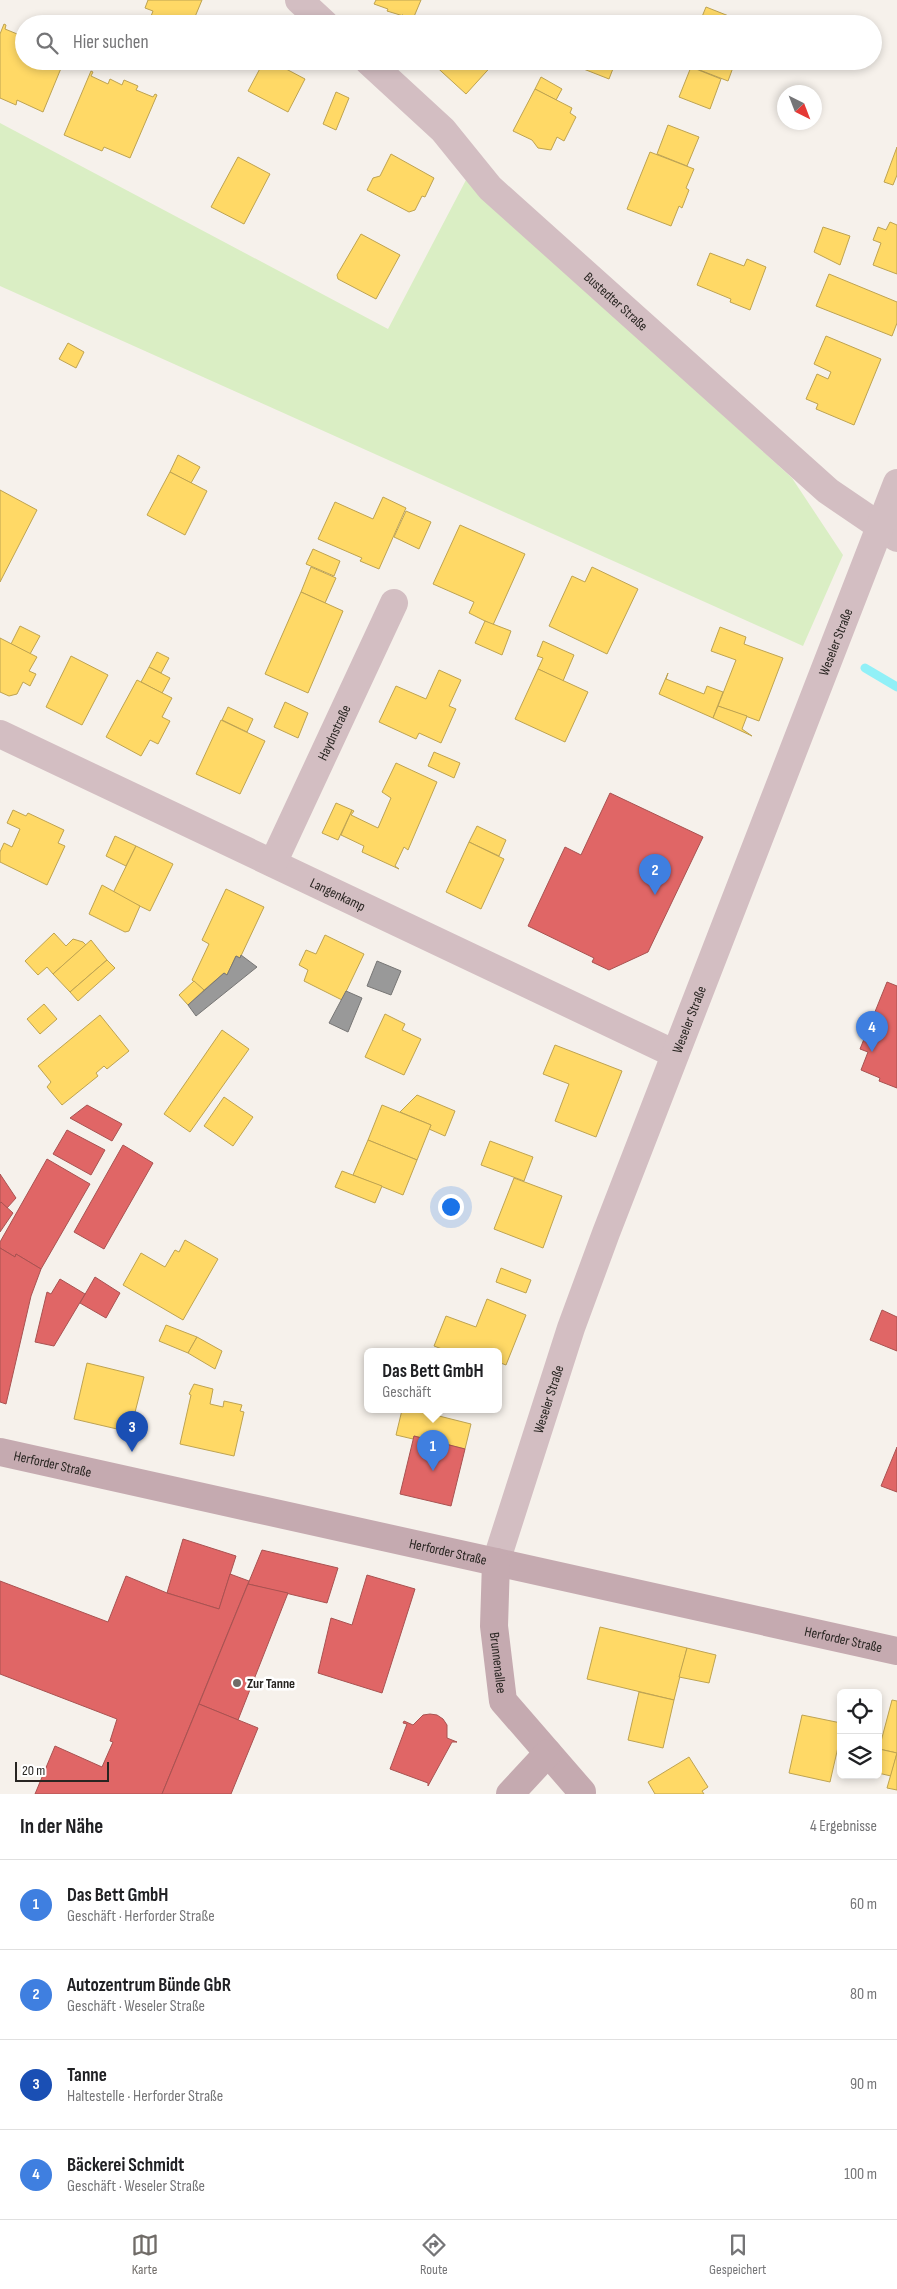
<!DOCTYPE html>
<html lang="de">
<meta charset="utf-8">
<style>
body{margin:0;font-family:"Sofia Sans Condensed",sans-serif;background:#f6f6f6;color:#202124}
.controls{position:absolute;right:15px;bottom:15px;display:grid;overflow:hidden;border-radius:8px;box-shadow:0 2px 8px #0003}
.controls button{width:45px;height:45px;display:grid;place-items:center;padding:0;border:0;border-bottom:1px solid #e0e0e0;background:#fff;color:#202124;font:25px sans-serif}
.compass{position:absolute;left:777px;top:85px;width:45px;height:45px;border-radius:50%;background:#fff;box-shadow:0 2px 8px #0003;rotate:138deg}
.scale{position:absolute;left:15px;bottom:12px;width:94px;box-sizing:border-box;padding-left:5px;border:2px solid #282521;border-top:0;font-size:14px;line-height:18px;white-space:nowrap;color:#282521;-webkit-text-stroke:4px #fff;paint-order:stroke}
.you{position:absolute;left:450px;top:1206px;width:18px;height:18px;margin:-12px;border:4px solid #fff;border-radius:50%;background:#1a73e8;box-shadow:0 0 0 8px #1a73e833}
.badge{display:grid;place-items:center;width:32px;height:32px;border-radius:50%;background:#706c68;color:#fff;font-size:16px;font-weight:700}
.pin{position:absolute;translate:-50% -41px;filter:drop-shadow(0 1px 2px #0008)}
.pin::after{content:'';position:absolute;top:26px;width:18px;height:15px;background:inherit;clip-path:polygon(0 0,100% 0,50% 100%)}
.popup{position:absolute;left:364px;top:1348px;width:138px;height:65px;box-sizing:border-box;display:grid;place-content:center;border-radius:8px;background:#fff;filter:drop-shadow(0 1px 4px #0005);font-size:16px;white-space:nowrap;color:#757577}
.popup b{font-size:19px;color:#202124}
.popup::after{content:'';position:absolute;left:50%;top:100%;margin-left:-10px;border:10px solid transparent;border-top-color:#fff}
.list{margin:0;padding:0;list-style:none}
h2{display:flex;justify-content:space-between;align-items:center;height:65px;margin:0;padding:0 20px;font-size:21px}
h2 small{font-size:16px;font-weight:400;color:#757577}
.list li{display:grid;grid-template-columns:32px 1fr auto;gap:15px;align-items:center;box-sizing:border-box;height:90px;padding:0 20px;border-top:1px solid #e0e0e0}
.list b{display:block;font-size:19px;white-space:nowrap}
.list p{margin:0;font-size:16px;white-space:nowrap;color:#757577}
.list em{font-size:16px;font-style:normal;color:#757577}
.icon{flex:none;width:28px;height:28px;fill:none;stroke:currentColor;stroke-width:2;stroke-linecap:round;stroke-linejoin:round}
.map{position:relative;flex:none;width:897px;height:1794px;overflow:hidden}
.search{position:absolute;background:#fff;box-shadow:0 2px 8px #0003;left:15px;right:15px;top:15px;height:55px;display:flex;align-items:center;gap:12px;box-sizing:border-box;padding:0 18px;border-radius:28px;color:#757577;font-size:19px}
.sheet{height:425px;background:#fff}
nav{display:flex;justify-content:space-around;align-items:center;box-sizing:border-box;height:70px;border-top:1px solid #e0e0e0;background:#fff;font-size:14px;color:#757577}
nav a{display:grid;justify-items:center;gap:2px}
nav .on{color:#706c68}
.map>svg:first-child{display:block}
.green{fill:#daeec4}
.homes{fill:#ffd966;stroke:#bea351}
.shops{fill:#e06666;stroke:#a95251}
.industry{fill:#999;stroke:#777675}
.lines{fill:none;stroke-linecap:round;stroke-linejoin:round}
.stream{stroke:#91f0f7;stroke-width:9}
.minor{stroke:#d3bec2;stroke-width:28}
.major{stroke:#c5aab0;stroke-width:28}
.poi-dot{fill:#706c68;stroke:#fff;stroke-width:2}
.labels{text-anchor:middle;dominant-baseline:central;stroke-width:5;stroke-linejoin:round;paint-order:stroke}
.street-label{font-size:14px;fill:#282521;stroke:#fff}
.poi-label{font-size:14px;font-weight:bold;fill:#282521;stroke:#fff;text-anchor:start}
</style>
<div class="map">
<svg width="897" height="1794" viewBox="0 0 897 1794">
<rect width="100%" height="100%" fill="#f6f1eb"/>
<polygon class="green" points="0,123 388,329 466,180 792,478 843,555 803,646 0,286"/>
<g class="homes">
<polygon points="148,0 202,0 192,24 148,24 153,11 145,8"/>
<polygon points="376,0 421,0 413,19 387,11 388,9 374,4"/>
<polygon points="706,7 749,24 699,24"/>
<polygon points="4,24 6,25 5,29 22,36 24,32 24,61 64,61 43,112 17,100 16,105 0,98 0,34"/>
<polygon points="264,61 271,61 305,79 288,112 248,91"/>
<polygon points="430,61 496,61 466,94"/>
<polygon points="583,61 616,61 609,79 581,68"/>
<polygon points="685,61 739,61 739,63 735,62 728,81 684,64"/>
<polygon points="691,67 721,79 710,109 679,97"/>
<polygon points="91,71 93,72 91,76 108,84 110,79 122,85 124,80 138,86 136,90 153,97 155,94 157,95 130,158 104,147 102,151 64,135"/>
<polygon points="541,77 562,89 556,100 535,89"/>
<polygon points="535,89 572,108 570,113 576,117 564,141 557,137 551,150 538,148 532,140 513,131"/>
<polygon points="336,92 349,98 336,130 323,124"/>
<polygon points="668,125 699,137 687,166 657,154"/>
<polygon points="897,147 897,175 893,185 884,182"/>
<polygon points="650,152 694,169 686,188 689,190 682,208 679,206 671,226 627,209"/>
<polygon points="391,154 434,178 425,197 422,196 415,210 409,212 367,190 373,178 380,176"/>
<polygon points="238,157 270,174 244,224 211,207"/>
<polygon points="890,222 897,225 897,274 873,265 881,243 873,240 878,227 886,230"/>
<polygon points="823,227 850,236 840,265 814,252"/>
<polygon points="361,234 400,255 376,299 338,279 337,275"/>
<polygon points="710,253 744,266 747,259 766,267 750,310 730,302 731,299 697,285"/>
<polygon points="829,274 897,302 897,323 892,336 816,306"/>
<polygon points="826,336 881,359 854,425 816,409 818,404 806,399 817,374 828,379 831,372 814,364"/>
<polygon points="68,343 84,352 76,368 59,359"/>
<polygon points="178,455 200,467 191,483 170,472"/>
<polygon points="170,472 207,491 185,535 147,515"/>
<polygon points="0,490 37,510 0,582"/>
<polygon points="383,497 406,508 379,569 360,561 362,558 318,539 335,502 373,519"/>
<polygon points="406,511 431,522 419,549 394,537"/>
<polygon points="460,525 525,554 493,625 469,613 474,602 433,584"/>
<polygon points="313,549 340,561 334,576 306,564"/>
<polygon points="311,567 336,578 325,603 301,592"/>
<polygon points="592,567 638,589 607,654 549,626 572,576 585,582"/>
<polygon points="301,592 343,611 308,693 265,674"/>
<polygon points="485,621 511,631 502,655 475,643"/>
<polygon points="20,626 40,636 30,654 11,644"/>
<polygon points="720,627 746,637 744,644 783,658 759,721 718,706 736,660 711,651"/>
<polygon points="0,638 37,657 29,671 36,674 30,686 23,682 17,694 9,696 0,692"/>
<polygon points="543,641 574,655 563,681 538,669 543,658 537,656"/>
<polygon points="157,652 169,658 161,673 149,667"/>
<polygon points="71,656 108,675 82,725 46,707"/>
<polygon points="149,667 170,678 162,693 141,682"/>
<polygon points="538,669 588,692 565,742 515,719"/>
<polygon points="439,670 461,680 449,706 456,709 441,743 419,733 416,739 379,722 396,686 426,699"/>
<polygon points="668,673 666,679 704,694 707,686 723,692 713,718 659,694"/>
<polygon points="137,680 172,698 162,717 170,721 158,744 150,740 141,756 106,737"/>
<polygon points="285,702 308,713 298,738 274,727"/>
<polygon points="718,706 747,716 742,729 752,736 713,718"/>
<polygon points="228,707 253,719 247,732 222,720"/>
<polygon points="221,720 265,741 240,794 196,774"/>
<polygon points="434,752 460,763 454,778 428,766"/>
<polygon points="396,763 437,782 408,850 404,847 395,866 399,869 362,852 364,846 341,835 352,810 354,811 351,815 378,828 391,798 382,792"/>
<polygon points="336,803 352,810 338,840 322,833"/>
<polygon points="13,810 26,816 28,813 64,830 58,843 65,846 47,885 0,862 0,852 4,843 12,847 20,829 7,823"/>
<polygon points="477,826 506,840 499,856 469,842"/>
<polygon points="115,836 136,846 126,866 106,856"/>
<polygon points="469,842 504,859 481,909 446,892"/>
<polygon points="136,846 173,864 150,911 113,893"/>
<polygon points="102,885 140,906 129,931 125,932 89,914"/>
<polygon points="226,889 264,907 240,958 236,956 227,975 224,973 204,990 192,980 209,944 202,940"/>
<polygon points="54,933 66,946 73,939 83,942 86,945 53,974 47,967 38,975 25,961"/>
<polygon points="325,935 364,954 342,1000 304,981 308,970 299,965 306,950 316,954"/>
<polygon points="91,940 107,960 70,992 53,974"/>
<polygon points="107,960 115,968 78,1001 70,992"/>
<polygon points="194,981 204,990 188,1005 179,995"/>
<polygon points="44,1004 57,1019 40,1034 27,1019"/>
<polygon points="385,1014 405,1024 402,1030 421,1039 404,1075 365,1057"/>
<polygon points="100,1015 129,1051 107,1069 104,1066 96,1073 98,1076 62,1105 47,1087 51,1082 38,1066"/>
<polygon points="222,1030 249,1049 190,1132 164,1114"/>
<polygon points="555,1045 622,1071 596,1137 555,1121 569,1084 543,1074"/>
<polygon points="417,1095 455,1111 445,1136 429,1129 431,1125 400,1112"/>
<polygon points="224,1097 253,1117 233,1146 204,1126"/>
<polygon points="382,1105 431,1125 417,1160 368,1140"/>
<polygon points="368,1140 417,1160 403,1195 353,1175"/>
<polygon points="490,1141 533,1157 524,1181 481,1165"/>
<polygon points="342,1171 382,1186 375,1203 335,1187"/>
<polygon points="514,1178 562,1196 543,1248 494,1229"/>
<polygon points="185,1240 218,1259 183,1320 123,1285 141,1253 165,1267 175,1250 179,1252"/>
<polygon points="501,1268 531,1280 526,1293 496,1282"/>
<polygon points="487,1299 526,1315 506,1365 498,1362 498,1352 450,1352 434,1346 446,1316 476,1327"/>
<polygon points="166,1325 197,1337 188,1353 159,1341"/>
<polygon points="197,1337 222,1351 215,1369 188,1353"/>
<polygon points="87,1363 144,1377 130,1432 74,1419"/>
<polygon points="194,1384 213,1389 210,1404 223,1407 224,1401 242,1405 240,1411 244,1412 234,1456 180,1444 191,1395 189,1394"/>
<polygon points="402,1410 415,1410 471,1424 465,1449 414,1436 413,1439 396,1435"/>
<polygon points="600,1627 687,1648 674,1700 587,1679"/>
<polygon points="687,1648 716,1655 709,1683 679,1677"/>
<polygon points="639,1692 674,1700 663,1748 628,1740"/>
<polygon points="892,1700 897,1701 897,1753 879,1749"/>
<polygon points="802,1715 841,1723 841,1734 830,1782 789,1773"/>
<polygon points="879,1749 897,1753 891,1776 878,1773"/>
<polygon points="897,1753 897,1790 887,1788"/>
<polygon points="689,1757 708,1787 702,1791 704,1794 655,1794 648,1782"/>
</g>
<g class="shops">
<polygon points="610,793 703,837 648,952 609,970 592,962 594,958 528,926 565,847 581,855"/>
<polygon points="887,982 897,986 897,1088 879,1081 880,1078 861,1070 868,1052 860,1049"/>
<polygon points="87,1105 122,1124 112,1141 70,1118"/>
<polygon points="67,1130 105,1150 91,1175 53,1154"/>
<polygon points="123,1145 153,1163 104,1249 74,1232"/>
<polygon points="47,1159 90,1184 41,1269 16,1254 15,1257 0,1248 0,1242"/>
<polygon points="0,1174 16,1198 7,1208 0,1202"/>
<polygon points="1,1202 13,1213 0,1232 0,1204"/>
<polygon points="0,1248 15,1257 16,1254 41,1269 31,1296 6,1404 0,1402"/>
<polygon points="95,1277 120,1293 106,1318 80,1303"/>
<polygon points="60,1279 85,1294 54,1346 35,1342 47,1292 51,1294"/>
<polygon points="882,1310 897,1317 897,1351 870,1340"/>
<polygon points="414,1436 465,1449 451,1506 400,1494"/>
<polygon points="897,1447 897,1492 881,1486"/>
<polygon points="183,1539 236,1556 219,1609 167,1593"/>
<polygon points="262,1550 338,1568 327,1603 248,1584"/>
<polygon points="230,1574 249,1581 162,1794 35,1794 55,1746 102,1767 113,1742 110,1741 117,1719 0,1674 0,1581 108,1622 126,1576 167,1593 219,1609"/>
<polygon points="367,1575 415,1589 382,1693 318,1673 331,1618 352,1625"/>
<polygon points="248,1584 288,1593 238,1720 199,1704"/>
<polygon points="199,1704 258,1728 231,1794 162,1794"/>
<polygon points="430,1714 437,1715 443,1719 447,1725 447,1738 457,1742 452,1742 428,1786 428,1783 390,1769 407,1724 403,1723 404,1721 413,1725 423,1715"/>
</g>
<g class="industry">
<polygon points="402,15 413,19 425,24 398,24"/>
<polygon points="241,955 257,967 196,1016 188,1005 224,973 227,975 236,956 240,958"/>
<polygon points="377,961 401,971 391,995 367,986"/>
<polygon points="346,991 362,998 348,1032 329,1023"/>
</g>
<g class="lines">
<polyline class="stream" points="865,668 897,687"/>
<g class="minor">
<polyline points="299,0 325,24"/>
<path id="s1" d="M368,61L443,130L490,188L828,491L897,538"/>
<path id="s2" d="M0,734L675,1054"/>
<path id="s3" d="M273,863L394,603"/>
<path id="s4" d="M496,1562L571,1328L606,1233L897,483"/>
</g>
<g class="major">
<path id="s5" d="M0,1452L897,1651"/>
<path id="s6" d="M496,1562L494,1626L503,1701L582,1792L579,1794"/>
<polyline points="510,1794 548,1753"/>
</g>
</g>
<circle class="poi-dot" cx="237" cy="1683" r="5"/>
<g class="labels">
<g class="street-label">
<text stroke="none"><textPath href="#s1" startOffset="346">Bustedter Straße</textPath></text>
<text stroke="none"><textPath href="#s4" startOffset="981">Weseler Straße</textPath></text>
<text stroke="none"><textPath href="#s3" startOffset="144">Haydnstraße</textPath></text>
<text stroke="none"><textPath href="#s2" startOffset="374">Langenkamp</textPath></text>
<text stroke="none"><textPath href="#s4" startOffset="576">Weseler Straße</textPath></text>
<text stroke="none"><textPath href="#s4" startOffset="171">Weseler Straße</textPath></text>
<text stroke="none"><textPath href="#s5" startOffset="54">Herforder Straße</textPath></text>
<text stroke="none"><textPath href="#s5" startOffset="459">Herforder Straße</textPath></text>
<text stroke="none"><textPath href="#s5" startOffset="864">Herforder Straße</textPath></text>
<text stroke="none"><textPath href="#s6" startOffset="101">Brunnenallee</textPath></text>
</g>
<g class="poi-label">
<text x="247" y="1683">Zur Tanne</text>
</g>
</g>
</svg>
<div class="controls">
<button><svg class="icon" aria-label="locate" viewBox="0 0 24 24"><circle cx="12" cy="12" r="6"/><path d="M12 2v4M12 18v4M2 12h4M18 12h4"/></svg></button>
<button><svg class="icon" aria-label="layers" viewBox="0 0 24 24"><path d="M12 4l9 5-9 5-9-5zM3 14l9 5 9-5"/></svg></button>
</div>
<svg class="compass" viewBox="-18 -18 36 36"><path d="M0-13l5 13h-10z" fill="#e53935"/><path d="M0 13l5-13h-10z" fill="#757577"/></svg>
<div class="scale">20 m</div>
<div class="you"></div>
<div class="pin badge" style="left:433px;top:1471px;background:#3f7fe0">1</div>
<div class="popup"><b>Das Bett GmbH</b>Geschäft</div>
<div class="pin badge" style="left:655px;top:895px;background:#3f7fe0">2</div>
<div class="pin badge" style="left:132px;top:1452px;background:#1a4fb4">3</div>
<div class="pin badge" style="left:872px;top:1052px;background:#3f7fe0">4</div>
<div class="search"><svg class="icon" aria-label="search" viewBox="0 0 24 24"><circle cx="10" cy="10" r="6"/><path d="M15 15l6 6"/></svg>Hier suchen</div>
</div>
<section class="sheet">
<h2>In der Nähe<small>4 Ergebnisse</small></h2>
<ul class="list">
<li><span class="badge" style="background:#3f7fe0">1</span><div><b>Das Bett GmbH</b><p>Geschäft · Herforder Straße</p></div><em>60 m</em></li>
<li><span class="badge" style="background:#3f7fe0">2</span><div><b>Autozentrum Bünde GbR</b><p>Geschäft · Weseler Straße</p></div><em>80 m</em></li>
<li><span class="badge" style="background:#1a4fb4">3</span><div><b>Tanne</b><p>Haltestelle · Herforder Straße</p></div><em>90 m</em></li>
<li><span class="badge" style="background:#3f7fe0">4</span><div><b>Bäckerei Schmidt</b><p>Geschäft · Weseler Straße</p></div><em>100 m</em></li>
</ul>
</section>
<nav>
<a class="on"><svg class="icon" aria-label="map" viewBox="0 0 24 24"><path d="M3 6l6-2 6 2 6-2v14l-6 2-6-2-6 2zM9 4v14M15 6v14"/></svg>Karte</a>
<a><svg class="icon" aria-label="directions" viewBox="0 0 24 24"><path d="M12 3l9 9-9 9-9-9zM9 14v-3h6M13 9l2 2-2 2"/></svg>Route</a>
<a><svg class="icon" aria-label="saved" viewBox="0 0 24 24"><path d="M7 4h10v16l-5-4-5 4z"/></svg>Gespeichert</a>
</nav>
